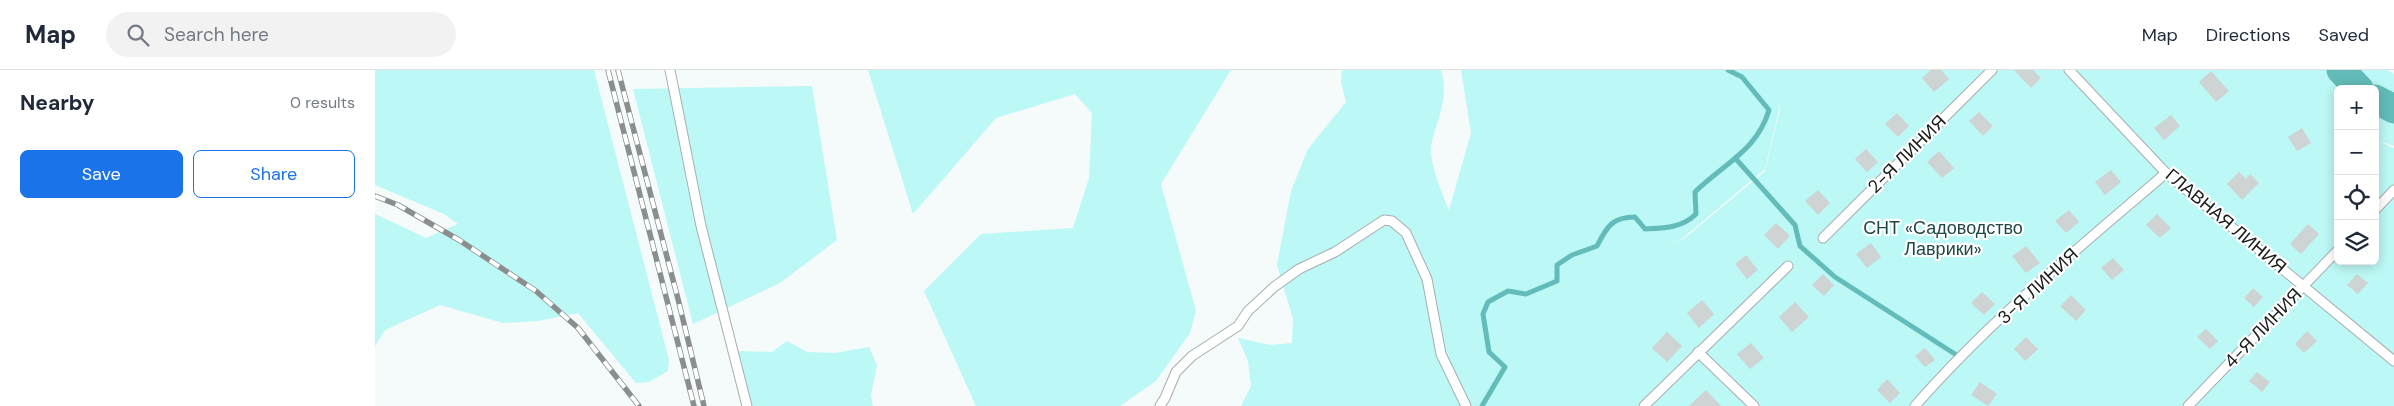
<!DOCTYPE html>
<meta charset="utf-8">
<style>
body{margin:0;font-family:"DM Sans",sans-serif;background:#f2f2f3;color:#1f2937}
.controls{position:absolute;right:15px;top:15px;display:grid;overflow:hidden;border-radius:8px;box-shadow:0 2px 12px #0003}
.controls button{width:45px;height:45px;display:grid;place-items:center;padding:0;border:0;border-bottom:1px solid #e0e1e3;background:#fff;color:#1f2937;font:25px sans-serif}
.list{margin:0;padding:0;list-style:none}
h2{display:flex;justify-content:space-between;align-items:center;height:65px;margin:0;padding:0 20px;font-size:21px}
h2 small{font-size:16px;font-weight:400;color:#747a83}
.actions{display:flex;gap:10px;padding:15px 20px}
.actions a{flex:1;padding:11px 0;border:1px solid #1a73e8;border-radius:8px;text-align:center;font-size:18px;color:#1a73e8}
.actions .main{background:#1a73e8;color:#fff}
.icon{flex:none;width:28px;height:28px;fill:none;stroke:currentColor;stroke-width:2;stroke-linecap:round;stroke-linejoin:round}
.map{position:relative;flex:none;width:2019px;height:336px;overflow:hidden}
header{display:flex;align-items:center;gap:30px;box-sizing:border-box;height:70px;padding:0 25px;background:#fff;border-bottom:1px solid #e0e1e3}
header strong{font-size:24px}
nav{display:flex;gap:28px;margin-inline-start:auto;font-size:18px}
.search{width:350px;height:45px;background:#f2f2f3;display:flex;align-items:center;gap:12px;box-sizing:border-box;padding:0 18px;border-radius:28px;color:#747a83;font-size:19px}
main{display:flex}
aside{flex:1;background:#fff}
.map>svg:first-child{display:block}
.green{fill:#bcf8f5;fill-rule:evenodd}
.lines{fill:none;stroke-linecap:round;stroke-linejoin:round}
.stream{stroke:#63bcb9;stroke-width:5}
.river{stroke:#63bcb9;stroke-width:29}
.building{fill:#ced3d3}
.lane-casing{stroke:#a8adad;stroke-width:11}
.lane{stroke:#fff;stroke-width:9}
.rail-casing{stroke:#8b8e8e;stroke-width:5.5}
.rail{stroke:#fff;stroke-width:4;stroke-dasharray:11;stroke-linecap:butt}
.labels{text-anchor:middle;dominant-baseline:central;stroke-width:4.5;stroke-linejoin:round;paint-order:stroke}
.street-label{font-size:18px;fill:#1a1c1c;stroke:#fff}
.park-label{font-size:18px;fill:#1e4846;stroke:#fff}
</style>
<header>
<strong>Map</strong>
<div class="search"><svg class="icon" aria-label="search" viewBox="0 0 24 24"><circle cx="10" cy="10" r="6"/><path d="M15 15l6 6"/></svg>Search here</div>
<nav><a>Map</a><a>Directions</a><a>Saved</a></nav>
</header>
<main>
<aside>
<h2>Nearby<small>0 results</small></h2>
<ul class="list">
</ul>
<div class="actions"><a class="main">Save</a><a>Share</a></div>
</aside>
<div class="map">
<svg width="2019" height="336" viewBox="0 0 2019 336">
<rect width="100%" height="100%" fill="#f5fafa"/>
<g class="green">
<polygon points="0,0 219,0 294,290 293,301 274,312 261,313 203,243 163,251 128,253 65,235 10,260 0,276 0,144 51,168 83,154 69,144 0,115"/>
<polygon points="493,0 856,0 786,114 821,241 815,263 781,311 745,336 601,336 549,221 606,164 698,158 714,108 717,43 700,24 621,48 538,144"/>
<path d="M967,0H1066C1075,29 1061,50 1056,76C1054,92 1068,126 1074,140L1096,63L1086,0H2012L2019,4V76L2002,70L2019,78V336H866L876,316L873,291L863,268L896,275L917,273L918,249L902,195L916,121L933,79L971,32L966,12ZM1963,19H2000V191H1963ZM1403,33L1405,39L1390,101L1310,168L1296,173L1308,168L1390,99L1404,40Z"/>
<polygon points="437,16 462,170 405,213 318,254 258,19"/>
<polygon points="412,271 432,282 460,283 494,277 502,295 496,325 498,336 376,336 362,281 397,282"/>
</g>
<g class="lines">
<g class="stream">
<polyline points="1361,89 1420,155 1425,176 1460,207 1583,286"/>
<path d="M1107,336L1130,297L1114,282L1108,244L1113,232L1133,221L1151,224L1182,211V195L1197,185L1222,176C1232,156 1238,147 1260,147L1270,159C1289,158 1307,158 1321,144L1320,122C1348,94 1382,81 1394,40L1367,7L1353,0"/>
</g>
<g class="river">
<polyline points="1966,0 1984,19"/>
<polyline points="2000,29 2019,39"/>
</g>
</g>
<g class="building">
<polygon points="1556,0 1566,0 1574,9 1559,22 1547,8"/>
<polygon points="1639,0 1658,0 1666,8 1656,18"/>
<polygon points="1836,1 1854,21 1841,32 1824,12"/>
<polygon points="1604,42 1618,56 1608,66 1594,51"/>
<polygon points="1522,43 1534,56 1523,67 1510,54"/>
<polygon points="1796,45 1805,56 1789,70 1779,58"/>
<polygon points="1927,58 1936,73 1922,81 1913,67"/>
<polygon points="1491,79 1503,92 1492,102 1480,89"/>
<polygon points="1564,81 1579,98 1567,108 1552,92"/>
<polygon points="1736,100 1746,112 1730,125 1720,112"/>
<polygon points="1864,102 1871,109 1875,104 1884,113 1867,130 1852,114"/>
<polygon points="1443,120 1455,133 1443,145 1430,131"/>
<polygon points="1694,140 1704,152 1691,163 1680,151"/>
<polygon points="1782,144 1796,158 1785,168 1771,155"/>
<polygon points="1401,153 1415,166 1403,179 1389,165"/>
<polygon points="1933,154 1944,164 1926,184 1915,174"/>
<polygon points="1496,173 1506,187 1492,198 1481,184"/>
<polygon points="1651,176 1665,193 1651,203 1637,186"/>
<polygon points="1371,185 1383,200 1372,209 1360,194"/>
<polygon points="1738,188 1749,200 1737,210 1726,198"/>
<polygon points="1448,204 1459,215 1449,226 1437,215"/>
<polygon points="1982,204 1993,213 1983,224 1972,215"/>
<polygon points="1878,218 1888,227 1879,237 1869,228"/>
<polygon points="1607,222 1620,234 1609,245 1596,233"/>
<polygon points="1696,225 1711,240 1701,251 1685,236"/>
<polygon points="1327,230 1339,244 1324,258 1312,243"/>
<polygon points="1420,232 1434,247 1417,262 1404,247"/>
<polygon points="1831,259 1843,271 1835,279 1822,267"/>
<polygon points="1932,261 1942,271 1929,283 1920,274"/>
<polygon points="1292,262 1307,276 1292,292 1277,278"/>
<polygon points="1651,267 1663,279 1650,291 1639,279"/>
<polygon points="1376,273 1389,288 1375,299 1362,284"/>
<polygon points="1550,278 1560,290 1550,297 1540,286"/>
<polygon points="1882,302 1895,312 1887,322 1874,311"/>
<polygon points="1512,309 1525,323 1515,333 1502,320"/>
<polygon points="1605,312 1622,324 1613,336 1596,325"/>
<polygon points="1331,320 1346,336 1314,336"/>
</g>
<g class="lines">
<g class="lane-casing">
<g id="lane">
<polyline points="295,0 326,156 372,336"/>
<polyline points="1694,0 1791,103 2019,291"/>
<polyline points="2000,140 2019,120"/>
<polyline points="1448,168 1617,0"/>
<polyline points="1323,282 1379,336"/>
<polyline points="785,336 790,328 801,302 817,286 863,256 873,241 899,217 924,199 960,182 1009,150 1017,151 1031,163 1052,209 1066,284 1091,336"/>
<polyline points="1269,336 1413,196"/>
<path d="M1540,336C1615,250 1705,177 1791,103"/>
<polyline points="1813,336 1963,180"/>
</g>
</g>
<use href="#lane" class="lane"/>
<g class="rail-casing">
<g id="rail">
<polyline points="233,0 319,336"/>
<polyline points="243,0 303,229 329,336"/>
<polyline points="0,126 23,135 84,170 161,221 203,258 264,336"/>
</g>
</g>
<use href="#rail" class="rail"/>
</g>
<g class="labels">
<g class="street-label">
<text transform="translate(1532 84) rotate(-45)">2-Я ЛИНИЯ</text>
<text transform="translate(1851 151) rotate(40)">ГЛАВНАЯ ЛИНИЯ</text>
<text transform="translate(1663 216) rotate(-43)">3-Я ЛИНИЯ</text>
<text transform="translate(1888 258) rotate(-46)">4-Я ЛИНИЯ</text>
</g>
<g class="park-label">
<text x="1568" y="158">СНТ «Садоводство<tspan x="1568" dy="21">Лаврики»</tspan></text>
</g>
</g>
</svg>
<div class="controls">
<button>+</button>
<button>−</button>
<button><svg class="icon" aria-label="locate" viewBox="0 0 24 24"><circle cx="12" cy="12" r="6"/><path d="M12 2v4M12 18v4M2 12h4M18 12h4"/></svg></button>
<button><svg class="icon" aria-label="layers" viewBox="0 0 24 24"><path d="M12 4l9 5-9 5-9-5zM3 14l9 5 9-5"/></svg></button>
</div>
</div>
</main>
